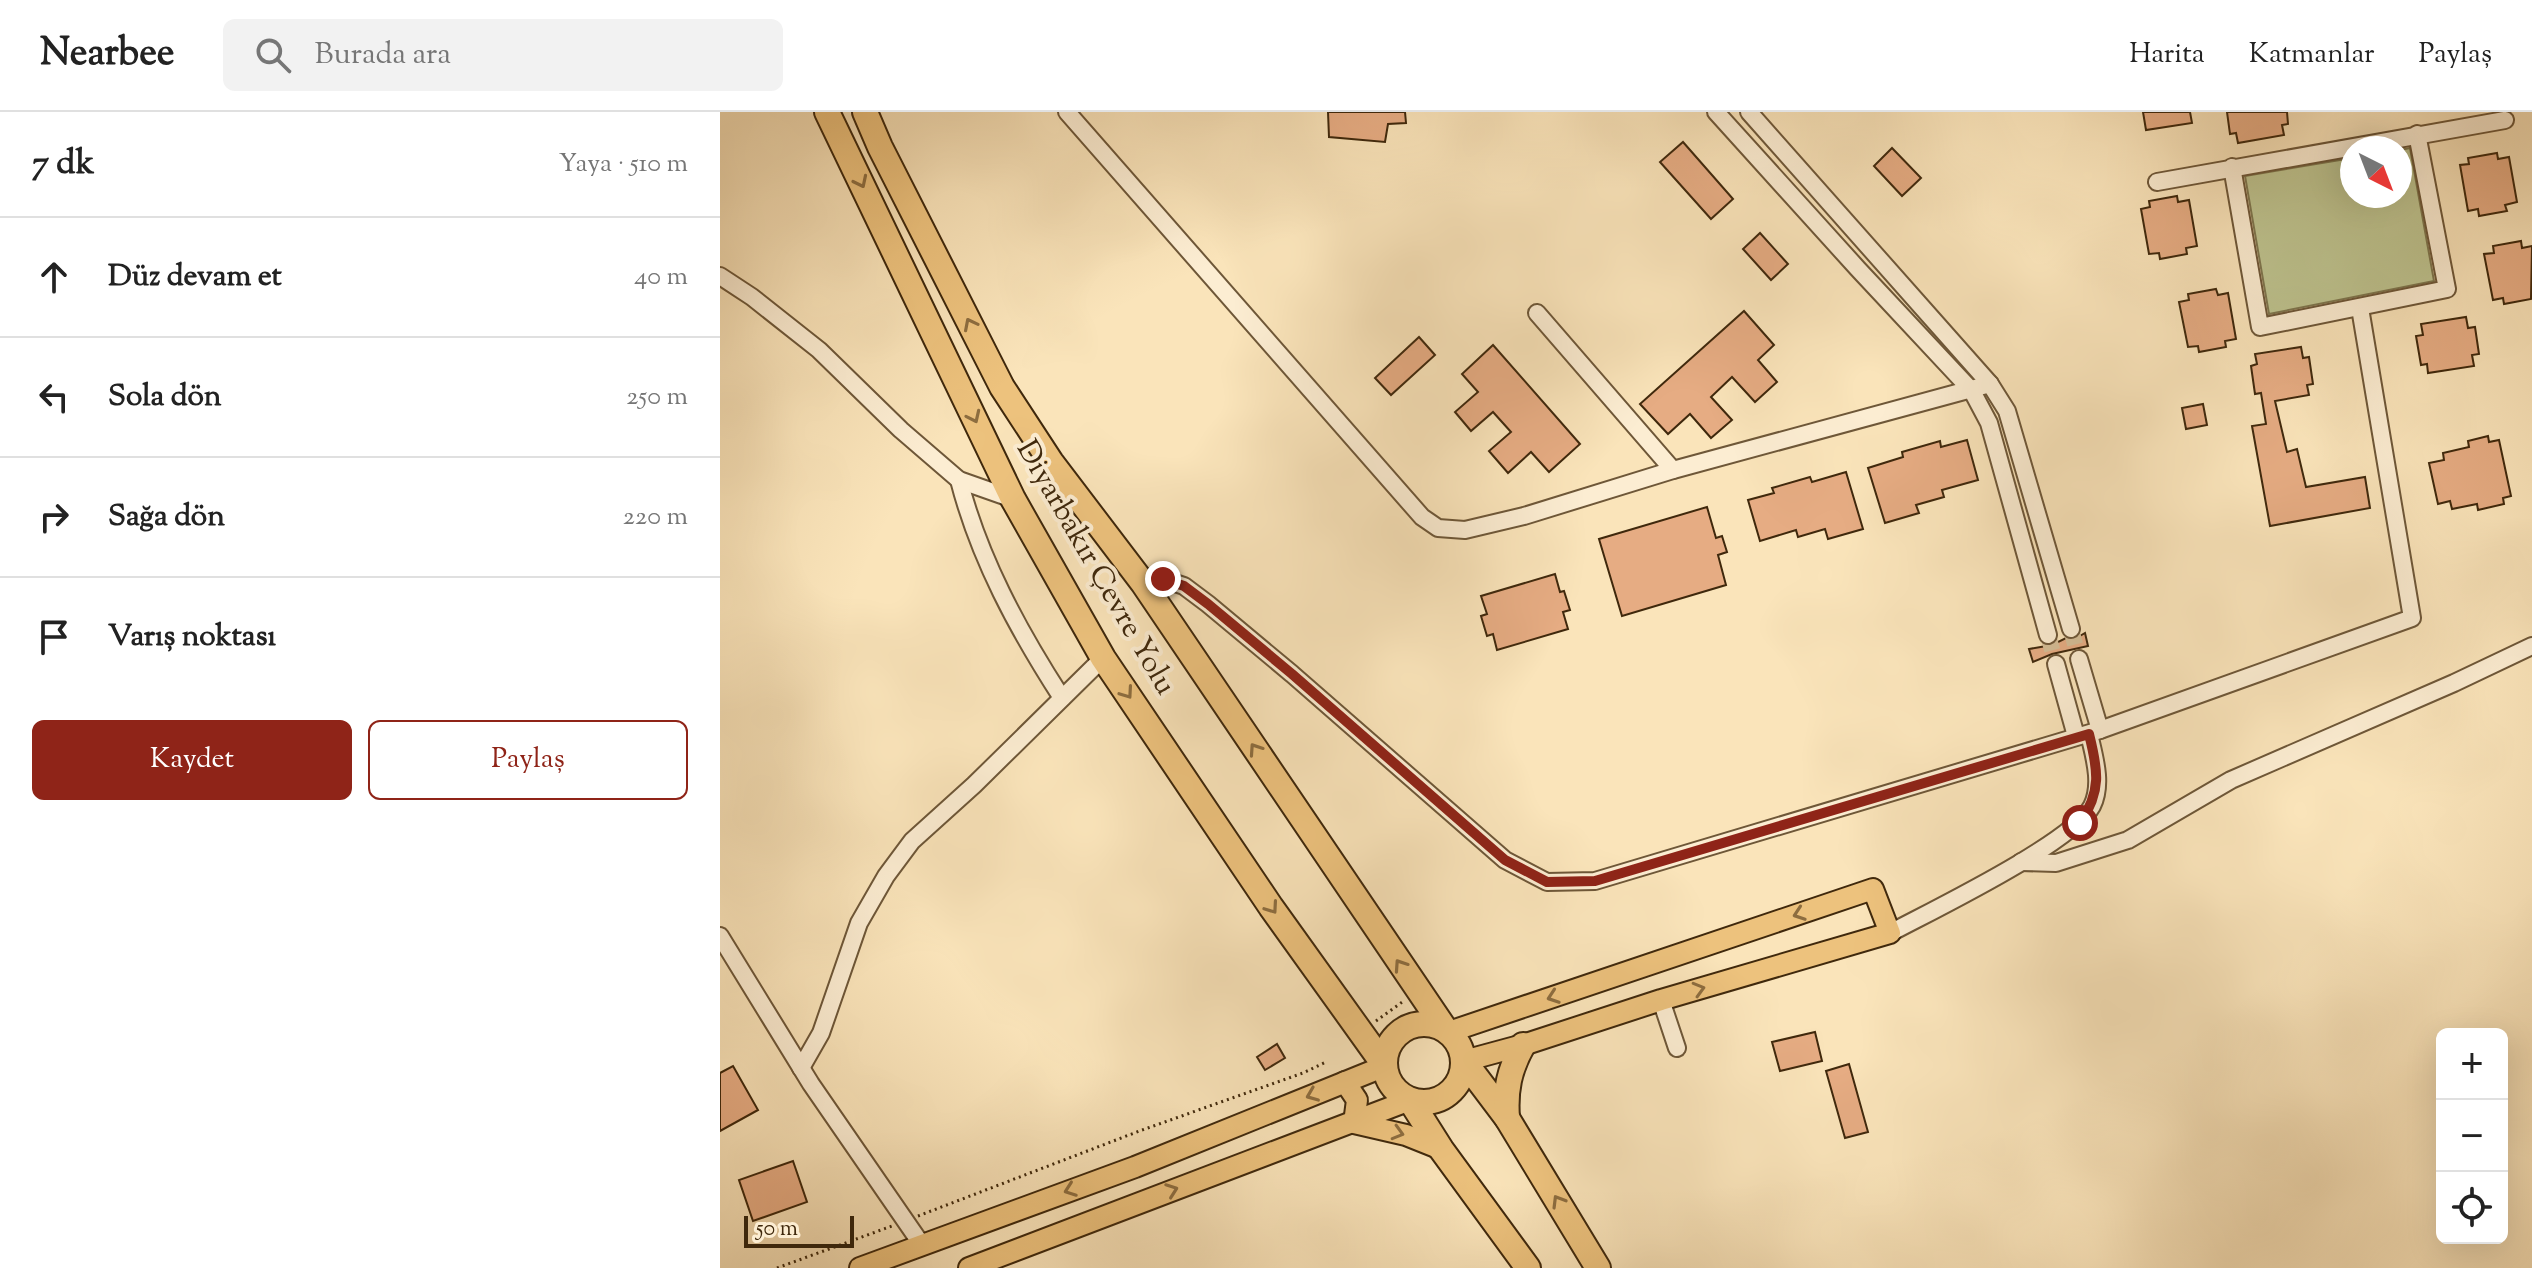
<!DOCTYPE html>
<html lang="tr">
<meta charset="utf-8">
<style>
body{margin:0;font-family:"Sorts Mill Goudy",serif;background:#f2f2f2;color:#222}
.controls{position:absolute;right:24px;bottom:24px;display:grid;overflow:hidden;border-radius:12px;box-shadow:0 8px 32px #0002}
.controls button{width:72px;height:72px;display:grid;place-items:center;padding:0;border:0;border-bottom:2px solid #e0e0e0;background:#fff;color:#222;font:40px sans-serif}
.compass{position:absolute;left:1620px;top:24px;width:72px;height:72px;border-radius:50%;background:#fff;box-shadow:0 8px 32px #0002;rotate:138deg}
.scale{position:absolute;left:24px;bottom:20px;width:110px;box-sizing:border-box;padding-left:8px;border:4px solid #3f280c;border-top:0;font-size:22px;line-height:28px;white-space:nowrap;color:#3f280c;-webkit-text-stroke:6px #fcedd2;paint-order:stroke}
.stop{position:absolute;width:24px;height:24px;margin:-18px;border:6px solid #8f2418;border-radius:50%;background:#fff}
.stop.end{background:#8f2418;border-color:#fff;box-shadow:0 2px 8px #0008}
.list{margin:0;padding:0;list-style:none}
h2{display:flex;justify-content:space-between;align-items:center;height:104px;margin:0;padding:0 32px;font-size:34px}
h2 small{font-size:26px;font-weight:400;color:#767676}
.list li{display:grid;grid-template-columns:52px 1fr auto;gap:24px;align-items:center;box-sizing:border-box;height:120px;padding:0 32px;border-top:2px solid #e0e0e0}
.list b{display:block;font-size:30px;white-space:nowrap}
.list em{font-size:26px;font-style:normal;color:#767676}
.actions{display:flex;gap:16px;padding:24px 32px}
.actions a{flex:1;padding:18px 0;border:2px solid #8f2418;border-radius:12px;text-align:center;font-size:28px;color:#8f2418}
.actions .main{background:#8f2418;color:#fff}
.icon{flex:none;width:44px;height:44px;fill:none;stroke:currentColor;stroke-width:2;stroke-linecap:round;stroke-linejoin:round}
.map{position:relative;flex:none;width:1812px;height:1156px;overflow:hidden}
header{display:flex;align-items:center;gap:48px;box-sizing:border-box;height:112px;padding:0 40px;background:#fff;border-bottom:2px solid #e0e0e0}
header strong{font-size:38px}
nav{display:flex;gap:44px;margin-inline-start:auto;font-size:28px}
.search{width:560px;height:72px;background:#f2f2f2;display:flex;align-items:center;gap:20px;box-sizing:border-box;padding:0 28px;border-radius:12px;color:#767676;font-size:30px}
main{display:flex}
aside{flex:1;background:#fff}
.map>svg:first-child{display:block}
.green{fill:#bec490;stroke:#7e764e;stroke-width:2}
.building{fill:#e6ac83;stroke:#3f280c;stroke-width:2}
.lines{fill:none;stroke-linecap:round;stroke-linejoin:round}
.minor-tunnel{stroke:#d5be97;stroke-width:16;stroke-dasharray:16 8;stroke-linecap:butt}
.minor-casing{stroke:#6e5738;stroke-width:20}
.major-casing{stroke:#3f280c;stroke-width:24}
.highway-casing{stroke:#3f280c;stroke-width:28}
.path{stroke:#3f280c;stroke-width:3;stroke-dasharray:2 4;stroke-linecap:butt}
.minor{stroke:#fcedd2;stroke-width:16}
.major{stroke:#edc27d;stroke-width:20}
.highway{stroke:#edc27d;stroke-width:24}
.oneway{stroke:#8d6d3f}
.route{stroke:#8f2418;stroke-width:10}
.labels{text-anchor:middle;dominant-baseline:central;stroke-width:8;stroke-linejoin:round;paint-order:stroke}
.street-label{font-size:30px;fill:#3f280c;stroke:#fcedd2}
</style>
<header>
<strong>Nearbee</strong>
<div class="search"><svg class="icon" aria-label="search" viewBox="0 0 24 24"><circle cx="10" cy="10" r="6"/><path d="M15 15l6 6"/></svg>Burada ara</div>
<nav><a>Harita</a><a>Katmanlar</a><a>Paylaş</a></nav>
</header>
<main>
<aside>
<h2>7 dk<small>Yaya · 510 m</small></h2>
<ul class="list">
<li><svg class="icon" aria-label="ahead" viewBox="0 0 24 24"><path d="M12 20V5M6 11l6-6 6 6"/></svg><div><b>Düz devam et</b></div><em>40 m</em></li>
<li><svg class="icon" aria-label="left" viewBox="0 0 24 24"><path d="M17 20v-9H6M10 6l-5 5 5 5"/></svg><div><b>Sola dön</b></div><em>250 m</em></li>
<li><svg class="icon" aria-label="right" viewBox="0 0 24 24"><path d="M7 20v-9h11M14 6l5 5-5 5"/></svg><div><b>Sağa dön</b></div><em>220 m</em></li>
<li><svg class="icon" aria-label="arrive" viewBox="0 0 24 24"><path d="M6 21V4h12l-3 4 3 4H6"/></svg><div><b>Varış noktası</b></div></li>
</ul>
<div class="actions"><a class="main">Kaydet</a><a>Paylaş</a></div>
</aside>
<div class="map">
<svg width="1812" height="1156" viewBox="0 0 1812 1156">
<rect width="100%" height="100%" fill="#fae4ba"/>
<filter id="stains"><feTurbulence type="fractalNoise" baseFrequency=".0025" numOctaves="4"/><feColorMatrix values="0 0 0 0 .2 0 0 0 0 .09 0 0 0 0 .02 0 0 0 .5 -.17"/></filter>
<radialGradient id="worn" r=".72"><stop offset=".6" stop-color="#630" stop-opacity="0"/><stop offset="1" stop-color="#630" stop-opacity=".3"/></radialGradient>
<polygon class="green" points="1690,36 1714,169 1549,202 1525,64 1632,46 1632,84 1680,84 1680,38"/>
<g class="building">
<polygon points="608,0 685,0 686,11 668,12 665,30 609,25"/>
<polygon points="1423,0 1470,0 1472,11 1426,18"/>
<polygon points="1507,0 1567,0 1568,12 1562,13 1564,23 1518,31 1516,21 1510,22"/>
<polygon points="963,30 1013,87 991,107 940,50"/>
<polygon points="1172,36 1201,66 1182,84 1154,54"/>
<polygon points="1777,41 1778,47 1789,45 1797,90 1785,93 1787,99 1759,104 1758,97 1748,99 1740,53 1749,52 1748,46"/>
<polygon points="1457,84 1458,90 1469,88 1477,134 1466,136 1467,142 1440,147 1439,141 1429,142 1421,97 1430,95 1429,89"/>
<polygon points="1040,121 1068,152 1051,168 1023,137"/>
<polygon points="1801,129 1802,136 1812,134 1811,187 1784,192 1783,186 1773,188 1764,142 1774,141 1773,134"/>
<polygon points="1496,177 1498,183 1508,181 1516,227 1505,229 1506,235 1479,240 1478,234 1468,235 1459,190 1469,188 1468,182"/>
<polygon points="1024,199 1054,233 1038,248 1057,270 1035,290 1012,265 991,285 1012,308 991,326 970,302 948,322 920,292"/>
<polygon points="1746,205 1748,216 1755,215 1759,242 1752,243 1754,254 1708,261 1707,252 1701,253 1696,224 1703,223 1701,212"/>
<polygon points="699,225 715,243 671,283 655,266"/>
<polygon points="773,233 860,332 829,360 811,340 788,361 769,339 791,320 773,300 751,319 735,300 758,280 742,262"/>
<polygon points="1581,235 1583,246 1589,245 1593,272 1587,273 1589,283 1555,289 1567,340 1577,337 1586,375 1645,365 1650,396 1550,414 1532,314 1546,312 1541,281 1535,282 1531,254 1537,252 1535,242"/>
<polygon points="1483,292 1487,313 1466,317 1462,296"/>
<polygon points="1768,324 1769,330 1779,328 1791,384 1783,386 1784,392 1758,398 1757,392 1732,397 1730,389 1718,392 1709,351 1724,348 1723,341 1749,335 1748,329"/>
<polygon points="1247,328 1258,368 1222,378 1224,385 1196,393 1199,401 1165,411 1148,356 1183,345 1182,340 1220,329 1221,335"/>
<polygon points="1126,360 1143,417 1108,427 1105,417 1078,425 1076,418 1040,429 1028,388 1054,381 1052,376 1090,365 1092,370"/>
<polygon points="987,395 996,426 1002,424 1007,440 998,443 1006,473 902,504 879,427"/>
<polygon points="835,462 840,480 844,479 850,498 843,500 848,517 777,538 773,522 767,524 761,504 767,502 761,484"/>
<polygon points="1365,521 1368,534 1332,542 1313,550 1309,537 1332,533 1346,526 1353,528"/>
<polygon points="1095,920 1102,949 1060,959 1052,930"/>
<polygon points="557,932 565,946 545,958 537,945"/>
<polygon points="1129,952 1148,1020 1125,1026 1106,959"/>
<polygon points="13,954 38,998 0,1019 0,961"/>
<polygon points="73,1049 87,1090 33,1109 19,1068"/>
</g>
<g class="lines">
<g class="minor-tunnel">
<polyline points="1351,517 1359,547"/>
<polyline points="1328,523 1336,552"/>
</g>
<g class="minor-casing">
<g id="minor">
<polyline points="347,0 702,405 718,416 745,418 804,404 953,358 1270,272"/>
<polyline points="996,0 1138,157 1252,279 1269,311 1328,523"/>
<polyline points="1029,0 1270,272 1287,299 1351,517"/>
<polyline points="1512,55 1540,215 1727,177 1697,22"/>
<polyline points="1437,70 1785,8"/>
<polyline points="0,164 32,185 99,238 181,318 239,368 293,387"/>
<polyline points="817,201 953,358"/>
<path d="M239,368C259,446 298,518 342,586"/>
<polyline points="423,471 443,467 464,474 488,492 572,562 785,748 827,770 875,769 1380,618 1692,506 1640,196"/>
<polyline points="1359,547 1380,618"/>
<polyline points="1336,552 1356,624"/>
<polyline points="1301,750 1336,751 1408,728 1511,668 1734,571 1812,534"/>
<path d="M1170,821C1213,798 1352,731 1372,694C1383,672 1374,644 1369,622"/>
<polyline points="0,824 91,972 202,1133"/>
<polyline points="941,888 957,936"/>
<polyline points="81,956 101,921 139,811 166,764 192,729 254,673 383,546"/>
</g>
</g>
<g class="major-casing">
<g id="major">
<polyline points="729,920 1153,777 1170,821 941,888 803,933 744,949"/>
<polyline points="625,970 637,988 634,1011 686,1023 721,1037"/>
<polyline points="140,1156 415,1055 665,954"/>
<polyline points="249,1156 690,988"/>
</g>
</g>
<g class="highway-casing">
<g id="highway">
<polyline points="107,0 293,387 383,546 551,795 665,954"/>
<polyline points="145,0 160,35 282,275 331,350 423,471 725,917"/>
<circle cx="704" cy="951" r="39"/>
<polyline points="744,949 787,1006 878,1156"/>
<polyline points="690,988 721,1037 808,1156"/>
<path d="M787,1006C785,978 789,958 803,933"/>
</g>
</g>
<g class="path">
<polyline points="656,909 685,888"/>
<polyline points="198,1104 422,1018 583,961 606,950"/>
<polyline points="57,1156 172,1114"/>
</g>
<use href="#minor" class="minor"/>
<use href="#major" class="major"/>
<use href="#highway" class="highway"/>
</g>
<defs><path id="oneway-chevron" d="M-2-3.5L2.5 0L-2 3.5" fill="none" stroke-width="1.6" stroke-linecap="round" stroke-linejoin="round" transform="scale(2)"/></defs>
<g class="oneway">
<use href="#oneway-chevron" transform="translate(141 70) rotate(64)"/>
<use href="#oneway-chevron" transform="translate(250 212) rotate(-117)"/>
<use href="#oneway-chevron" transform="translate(254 305) rotate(65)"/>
<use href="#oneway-chevron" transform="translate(407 581) rotate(55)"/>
<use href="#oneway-chevron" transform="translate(535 637) rotate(-124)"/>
<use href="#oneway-chevron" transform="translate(552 796) rotate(55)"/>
<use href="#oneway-chevron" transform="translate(1079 802) rotate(161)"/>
<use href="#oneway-chevron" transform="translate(680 853) rotate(-124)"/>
<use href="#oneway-chevron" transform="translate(979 877) rotate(-16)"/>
<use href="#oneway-chevron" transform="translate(833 885) rotate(161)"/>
<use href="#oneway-chevron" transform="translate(592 983) rotate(158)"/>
<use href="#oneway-chevron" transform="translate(678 1021) rotate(16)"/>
<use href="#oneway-chevron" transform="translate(350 1078) rotate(160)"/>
<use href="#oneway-chevron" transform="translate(452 1078) rotate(-20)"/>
<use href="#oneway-chevron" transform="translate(838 1089) rotate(-121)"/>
</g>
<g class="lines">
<path class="route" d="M443,467L464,474L488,492L572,562L785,748L827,770L875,769L1369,622C1378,658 1382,679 1360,711"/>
</g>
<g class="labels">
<g class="street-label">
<text transform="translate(375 456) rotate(60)">Diyarbakır Çevre Yolu</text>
</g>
</g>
<rect width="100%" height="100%" filter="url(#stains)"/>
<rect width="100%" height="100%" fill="url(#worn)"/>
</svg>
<div class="controls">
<button>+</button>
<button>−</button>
<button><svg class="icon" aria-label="locate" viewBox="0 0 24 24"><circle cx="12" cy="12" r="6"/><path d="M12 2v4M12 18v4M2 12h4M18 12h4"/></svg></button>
</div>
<svg class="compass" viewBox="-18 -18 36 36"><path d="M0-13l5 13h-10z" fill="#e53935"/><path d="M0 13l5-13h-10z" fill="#767676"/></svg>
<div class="scale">50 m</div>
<div class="stop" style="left:1360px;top:711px"></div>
<div class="stop end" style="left:443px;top:467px"></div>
</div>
</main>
